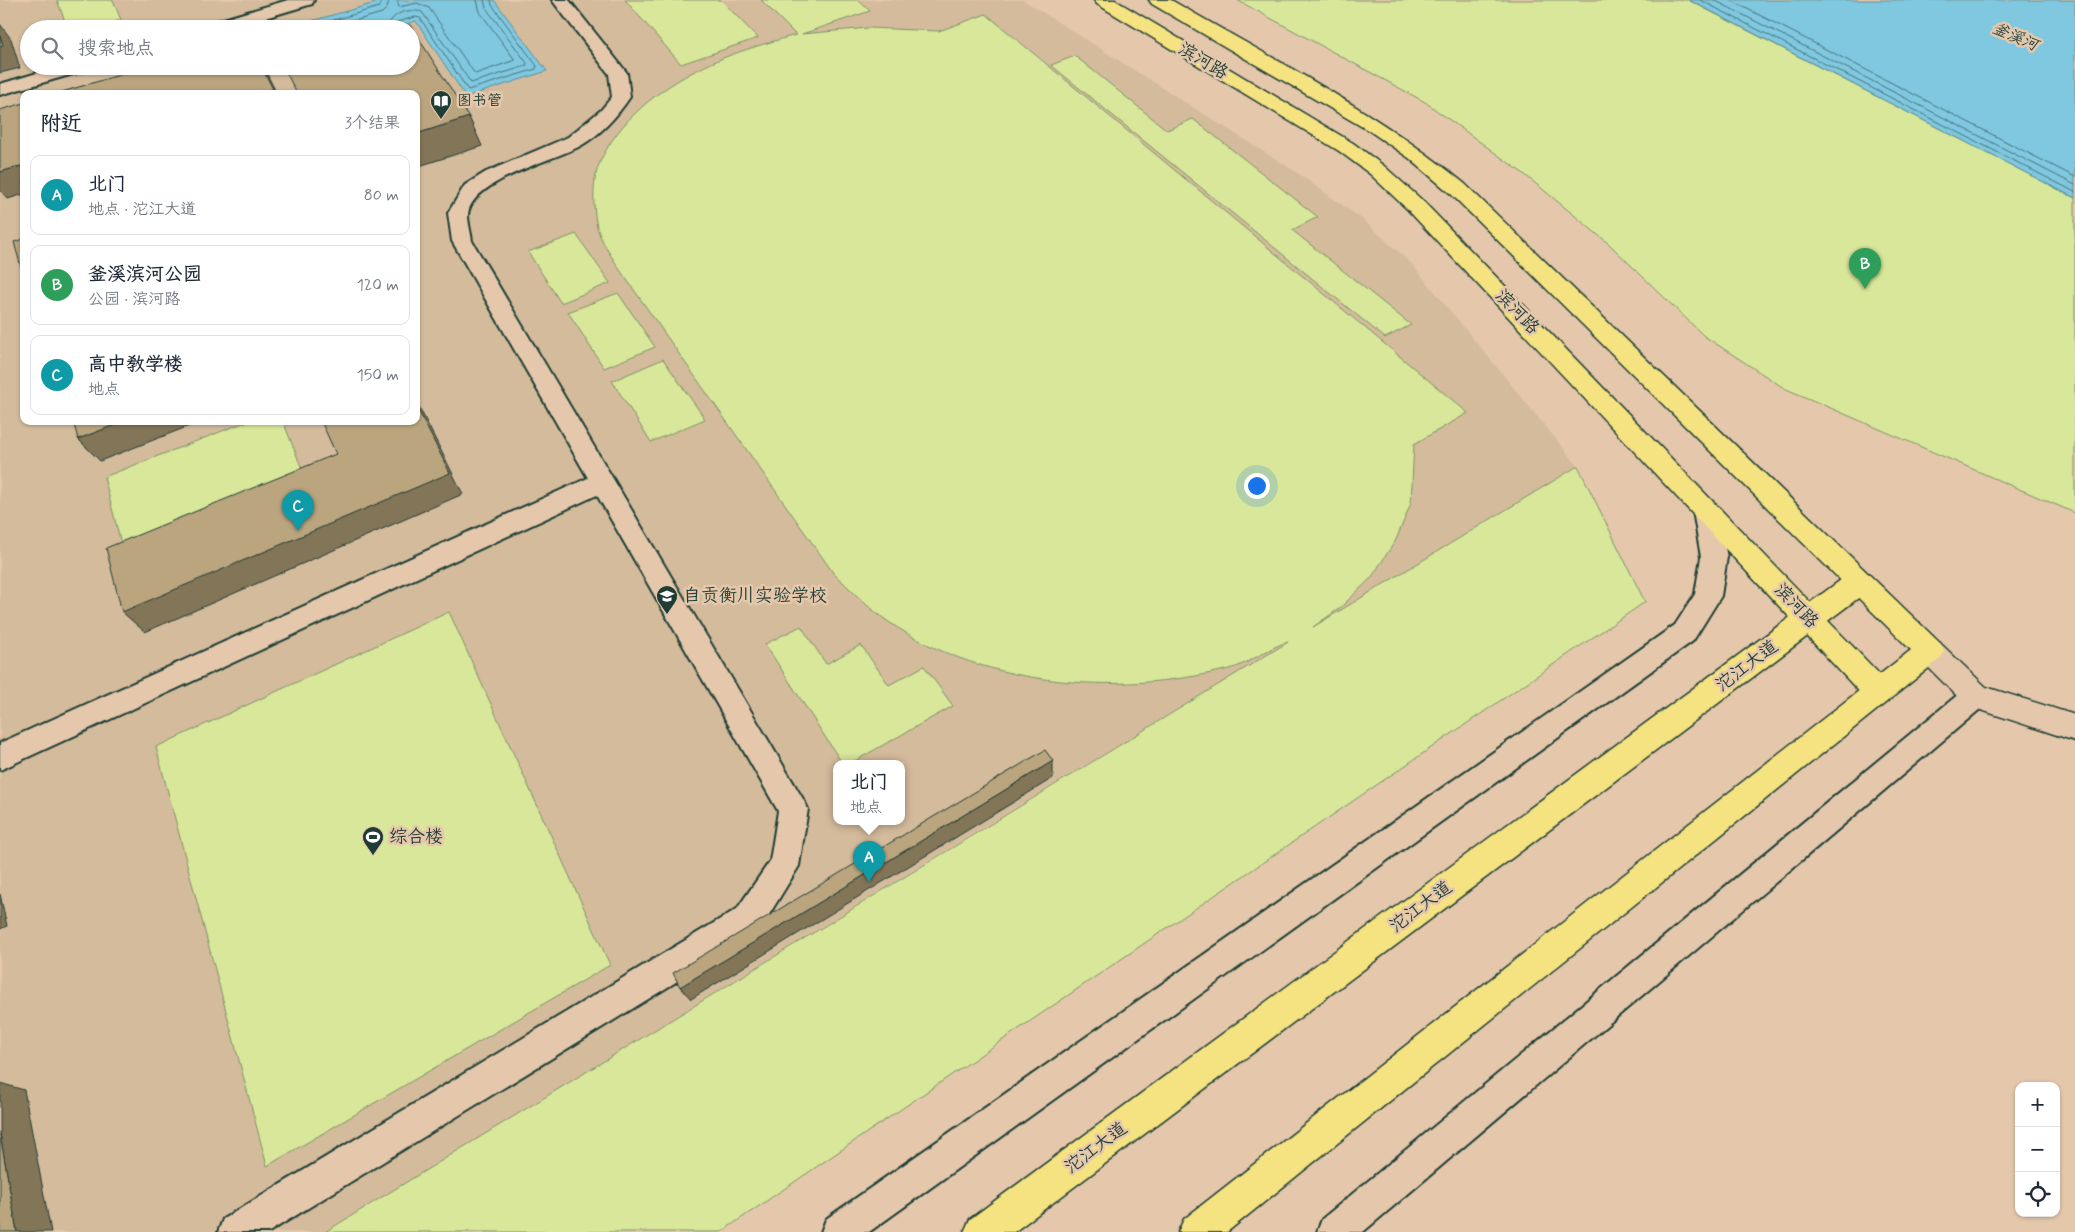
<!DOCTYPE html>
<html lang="zh">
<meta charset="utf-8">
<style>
body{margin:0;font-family:Mynerve,"LXGW WenKai TC",sans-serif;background:#f6f6f7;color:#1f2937}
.controls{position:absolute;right:15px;bottom:15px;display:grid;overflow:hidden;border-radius:10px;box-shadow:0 1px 4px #0004}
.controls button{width:45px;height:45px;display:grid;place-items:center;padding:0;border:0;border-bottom:1px solid #e0e1e3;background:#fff;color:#1f2937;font:25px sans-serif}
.you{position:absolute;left:1256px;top:485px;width:18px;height:18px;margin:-12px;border:4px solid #fff;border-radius:50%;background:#1a73e8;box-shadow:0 0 0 8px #1a73e833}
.badge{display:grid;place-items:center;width:32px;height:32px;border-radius:50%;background:#1f3d34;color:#fff;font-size:16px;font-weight:700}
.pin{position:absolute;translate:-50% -41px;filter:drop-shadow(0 1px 2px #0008)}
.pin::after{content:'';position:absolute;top:26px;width:18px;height:15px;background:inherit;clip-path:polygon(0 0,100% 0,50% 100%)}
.popup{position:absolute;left:833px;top:760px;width:72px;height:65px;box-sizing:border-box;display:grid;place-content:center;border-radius:10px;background:#fff;filter:drop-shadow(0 1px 4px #0005);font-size:16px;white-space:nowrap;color:#747a83}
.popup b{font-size:19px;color:#1f2937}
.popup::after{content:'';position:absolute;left:50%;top:100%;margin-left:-10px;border:10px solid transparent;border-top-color:#fff}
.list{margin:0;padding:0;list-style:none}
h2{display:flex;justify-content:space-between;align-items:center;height:65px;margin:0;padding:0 20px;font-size:21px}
h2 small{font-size:16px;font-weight:400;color:#747a83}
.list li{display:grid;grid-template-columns:32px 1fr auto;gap:15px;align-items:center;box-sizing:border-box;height:80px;margin:0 10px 10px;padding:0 10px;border:1px solid #e0e1e3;border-radius:10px}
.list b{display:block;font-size:19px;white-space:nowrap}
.list p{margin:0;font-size:16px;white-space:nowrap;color:#747a83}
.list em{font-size:16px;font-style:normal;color:#747a83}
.icon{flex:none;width:28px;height:28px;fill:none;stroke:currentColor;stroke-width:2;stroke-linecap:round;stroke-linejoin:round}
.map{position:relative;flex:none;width:2075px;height:1232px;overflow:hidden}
.search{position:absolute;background:#fff;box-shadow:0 1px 4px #0004;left:20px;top:20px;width:400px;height:55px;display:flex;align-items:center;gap:12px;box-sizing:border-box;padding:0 18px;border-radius:28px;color:#747a83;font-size:19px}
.panel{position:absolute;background:#fff;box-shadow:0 1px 4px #0004;left:20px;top:90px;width:400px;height:335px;border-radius:10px}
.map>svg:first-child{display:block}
.built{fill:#d4bb9c;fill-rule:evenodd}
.green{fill:#d8e79a;stroke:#7c9267}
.water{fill:#80c7e0;stroke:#59909b}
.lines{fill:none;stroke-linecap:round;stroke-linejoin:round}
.shore{stroke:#467479;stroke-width:1}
.lane-casing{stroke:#1f3d34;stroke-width:4}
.secondary-casing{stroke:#1f3d34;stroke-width:3}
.primary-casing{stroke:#1f3d34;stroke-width:3}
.highway-casing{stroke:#1f3d34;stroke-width:3}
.lane{fill:#e5c8ac;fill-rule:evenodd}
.secondary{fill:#e5c8ac;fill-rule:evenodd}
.primary{fill:#f5e382;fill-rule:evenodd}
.highway{fill:#f5e382;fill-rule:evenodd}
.shaded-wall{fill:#837459;stroke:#1f3d34}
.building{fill:#bba57f;stroke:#1f3d34}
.labels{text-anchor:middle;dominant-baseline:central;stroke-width:5;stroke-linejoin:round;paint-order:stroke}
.far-poi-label{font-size:15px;fill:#1f3d34;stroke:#e5c8ac;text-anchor:start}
.far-water-label{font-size:16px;font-style:italic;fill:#24443d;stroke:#e5c8ac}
.street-label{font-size:18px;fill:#1f3d34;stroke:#e5c8ac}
.poi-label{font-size:18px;fill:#1f3d34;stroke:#e5c8ac;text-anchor:start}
</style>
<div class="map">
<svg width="2075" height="1232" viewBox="0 0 2075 1232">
<rect width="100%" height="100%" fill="#e5c8ac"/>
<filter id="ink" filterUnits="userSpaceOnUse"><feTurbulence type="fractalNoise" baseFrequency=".02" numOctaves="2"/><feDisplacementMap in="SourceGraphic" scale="10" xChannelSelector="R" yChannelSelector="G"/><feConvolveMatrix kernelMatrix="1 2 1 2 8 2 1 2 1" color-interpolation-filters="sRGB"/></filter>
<g filter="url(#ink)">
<path class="built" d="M0,0H1023L1296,172L1362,219L1411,263L1578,466L982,828L325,1232H0ZM29,29H411V66H29ZM24,94H416V421H24ZM836,763H902V821H836Z"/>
<g class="green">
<polygon points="57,0 113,0 121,20 92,29 68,29"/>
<polygon points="625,0 721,0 758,38 681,64"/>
<path d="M761,0H858L870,11L802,34L868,28L939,31L986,14L1468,413L1414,444L1411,503L1396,540L1371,578L1340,608L1313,627L1578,466L1645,602L721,1232H325L1288,642C1268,647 1250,664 1229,669C1115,697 976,687 879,615C863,603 849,587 834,574L620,270C611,255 599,240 596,222C593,204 592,179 600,162C618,121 660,88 699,69C730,53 763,44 796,35Z"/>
<polygon points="1237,0 1688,0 2075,198 2075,513 1784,388 1704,336 1608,243 1524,174 1425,102"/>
<polygon points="1075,56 1167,130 1193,119 1318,217 1292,230 1411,325 1385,338 1051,65"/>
<polygon points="576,234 610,283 561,303 528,252"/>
<polygon points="618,293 655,347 604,368 568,312"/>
<polygon points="663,359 705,419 651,442 612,381"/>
<polygon points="248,421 283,421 304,474 122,547 104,477"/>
<polygon points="449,612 610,965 267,1166 156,747"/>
<polygon points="801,626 826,664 861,645 889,685 924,666 953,706 851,763 842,763 765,644"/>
</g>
<g class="water">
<polygon points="386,0 494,0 547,71 466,97 416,21 391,29 290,27"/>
<polygon points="1689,0 2075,0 2075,198"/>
</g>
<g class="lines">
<g class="shore">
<polyline points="397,0 399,7 417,3 429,8 475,74 515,60 480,12 477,0"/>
<polyline points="1700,0 2075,192"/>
<polyline points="1714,0 2075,185"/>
<polyline points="1730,0 2075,177"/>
<polyline points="303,29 379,7 383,0"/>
<polyline points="326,29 382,13 387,8 389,0"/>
<path d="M387,29C391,13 407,8 422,12L471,83L526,66L527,63L486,8L484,0"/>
<polyline points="393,29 397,22 415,17 420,18 468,90 536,69 537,66 492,5 491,0"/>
</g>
<g class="lane-casing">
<g id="lane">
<polygon points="288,0 314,0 312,4 228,29 201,29 203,25"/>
<path d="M552,0H569L627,73L630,97C618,115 601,134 582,145C556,160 470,180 468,215C468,223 471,233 472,241L803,799L808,809L799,866L759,931L269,1232H218L223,1219L737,909L770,861L778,811L597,495L0,770V743L588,478L452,241L448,213L465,185L486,172L568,137L601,110L612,97L609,74Z"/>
<polygon points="61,66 90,66 87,70 0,95 0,84"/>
<polygon points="1705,501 1714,504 1717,511 1727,557 1721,596 1693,641 869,1232 821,1232 826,1219 1675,625 1695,594 1701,557 1693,511 1696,504"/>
<polygon points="1976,684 1986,688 1990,696 1986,704 1363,1232 1317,1232 1322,1219 1966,688"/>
</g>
</g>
<g class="secondary-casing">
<polygon id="secondary" points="1930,639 1940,643 1986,687 2075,715 2075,741 1966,705 1920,659 1916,651 1920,643"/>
</g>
<g class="primary-casing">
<g id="primary">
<polygon points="1094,0 1115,0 1353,143 1384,166 1422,200 1887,682 1891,691 1887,700 1877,703 1867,700 1408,210 1370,174 1339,151 1097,4"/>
<path d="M1149,0H1171C1271,58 1376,111 1465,184L1940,643L1944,651L1940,659L1930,663L1920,659L1451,194L1409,158L1371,132L1152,4Z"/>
</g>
</g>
<g class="highway-casing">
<g id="highway">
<polygon points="1859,571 1869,574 1872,582 1869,590 1014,1232 964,1232 970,1219 1849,574"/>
<polygon points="1930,639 1940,643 1944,651 1940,659 1227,1232 1178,1232 1184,1219 1920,643"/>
</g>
</g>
<use href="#lane" class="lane"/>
<use href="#secondary" class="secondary"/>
<use href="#primary" class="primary"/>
<use href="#highway" class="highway"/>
</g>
<g class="shaded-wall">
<polygon points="0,24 11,39 20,68 0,73"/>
<polygon points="261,66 263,66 277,94 258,94"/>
<polygon points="469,117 482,146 416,167 416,134"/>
<polygon points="24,165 24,194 8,199 0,190 0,172"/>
<polygon points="416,401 463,494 145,632 122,612 416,406"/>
<polygon points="125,421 202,421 100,461 78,439"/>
<polygon points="1053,761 1053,778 691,999 680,987"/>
<polygon points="0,894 7,926 0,929"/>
<polygon points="0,1083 24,1090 51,1232 17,1232 0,1134"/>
</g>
<g class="building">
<polygon points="410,25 469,117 416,134 416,94 297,94 283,66 411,66 411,29 397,29"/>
<polygon points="0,36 3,45 0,46"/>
<polygon points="150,66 261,66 273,89 258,94 55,94"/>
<polygon points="24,103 24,165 0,172 0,110"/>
<polygon points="24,239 24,278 14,242"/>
<polygon points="416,406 450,473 122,612 106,548 336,454 321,421 416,421"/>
<polygon points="73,421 125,421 78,439"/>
<polygon points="1045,750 1053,761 680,987 673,973"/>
<polygon points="0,1134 17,1232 0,1232"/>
</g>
</g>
<defs>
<g id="library-pin" transform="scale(1.125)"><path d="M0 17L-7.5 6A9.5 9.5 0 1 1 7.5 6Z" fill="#1f3d34" stroke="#e5c8ac"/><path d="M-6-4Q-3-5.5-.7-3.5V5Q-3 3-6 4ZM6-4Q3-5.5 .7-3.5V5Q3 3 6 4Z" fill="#fff"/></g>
<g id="school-pin" transform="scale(1.125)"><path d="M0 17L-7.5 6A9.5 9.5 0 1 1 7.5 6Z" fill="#1f3d34" stroke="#e5c8ac"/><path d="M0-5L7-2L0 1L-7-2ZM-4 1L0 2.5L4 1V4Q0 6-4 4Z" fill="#fff"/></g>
<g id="stadium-pin" transform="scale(1.125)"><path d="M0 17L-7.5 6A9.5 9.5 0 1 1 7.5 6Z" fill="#1f3d34" stroke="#e5c8ac"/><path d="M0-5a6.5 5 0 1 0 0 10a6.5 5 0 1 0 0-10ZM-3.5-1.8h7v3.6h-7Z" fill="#fff"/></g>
</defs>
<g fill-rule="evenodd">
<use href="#library-pin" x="441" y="101"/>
<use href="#school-pin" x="667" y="596"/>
<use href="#stadium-pin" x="373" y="837"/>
</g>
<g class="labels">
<g class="far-poi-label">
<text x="457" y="101">图书管</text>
</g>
<g class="far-water-label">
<text transform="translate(2015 37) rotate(23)">釜溪河</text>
</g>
<g class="street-label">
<text transform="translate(1203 61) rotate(31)">滨河路</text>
<text transform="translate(1517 312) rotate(46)">滨河路</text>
<text transform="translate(1796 606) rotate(46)">滨河路</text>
<text transform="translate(1747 666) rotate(-37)">沱江大道</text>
<text transform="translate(1421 907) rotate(-37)">沱江大道</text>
<text transform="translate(1096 1148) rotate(-37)">沱江大道</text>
</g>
<g class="poi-label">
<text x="683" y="596">自贡衡川实验学校</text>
<text x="389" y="837">综合楼</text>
</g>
</g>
</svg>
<div class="controls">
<button>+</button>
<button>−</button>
<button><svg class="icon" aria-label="locate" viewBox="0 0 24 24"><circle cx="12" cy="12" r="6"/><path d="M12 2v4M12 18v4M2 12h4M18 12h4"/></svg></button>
</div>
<div class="you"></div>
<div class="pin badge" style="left:869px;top:882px;background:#0f9aa8">A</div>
<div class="popup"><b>北门</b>地点</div>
<div class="pin badge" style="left:1865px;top:289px;background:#2e9e5b">B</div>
<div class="pin badge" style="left:298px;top:531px;background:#0f9aa8">C</div>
<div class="search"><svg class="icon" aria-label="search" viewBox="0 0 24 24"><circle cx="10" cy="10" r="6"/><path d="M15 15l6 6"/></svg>搜索地点</div>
<section class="panel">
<h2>附近<small>3个结果</small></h2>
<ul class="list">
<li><span class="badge" style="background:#0f9aa8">A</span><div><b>北门</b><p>地点 · 沱江大道</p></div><em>80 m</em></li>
<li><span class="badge" style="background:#2e9e5b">B</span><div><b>釜溪滨河公园</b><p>公园 · 滨河路</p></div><em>120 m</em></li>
<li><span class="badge" style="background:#0f9aa8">C</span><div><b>高中教学楼</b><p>地点</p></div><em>150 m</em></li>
</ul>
</section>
</div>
